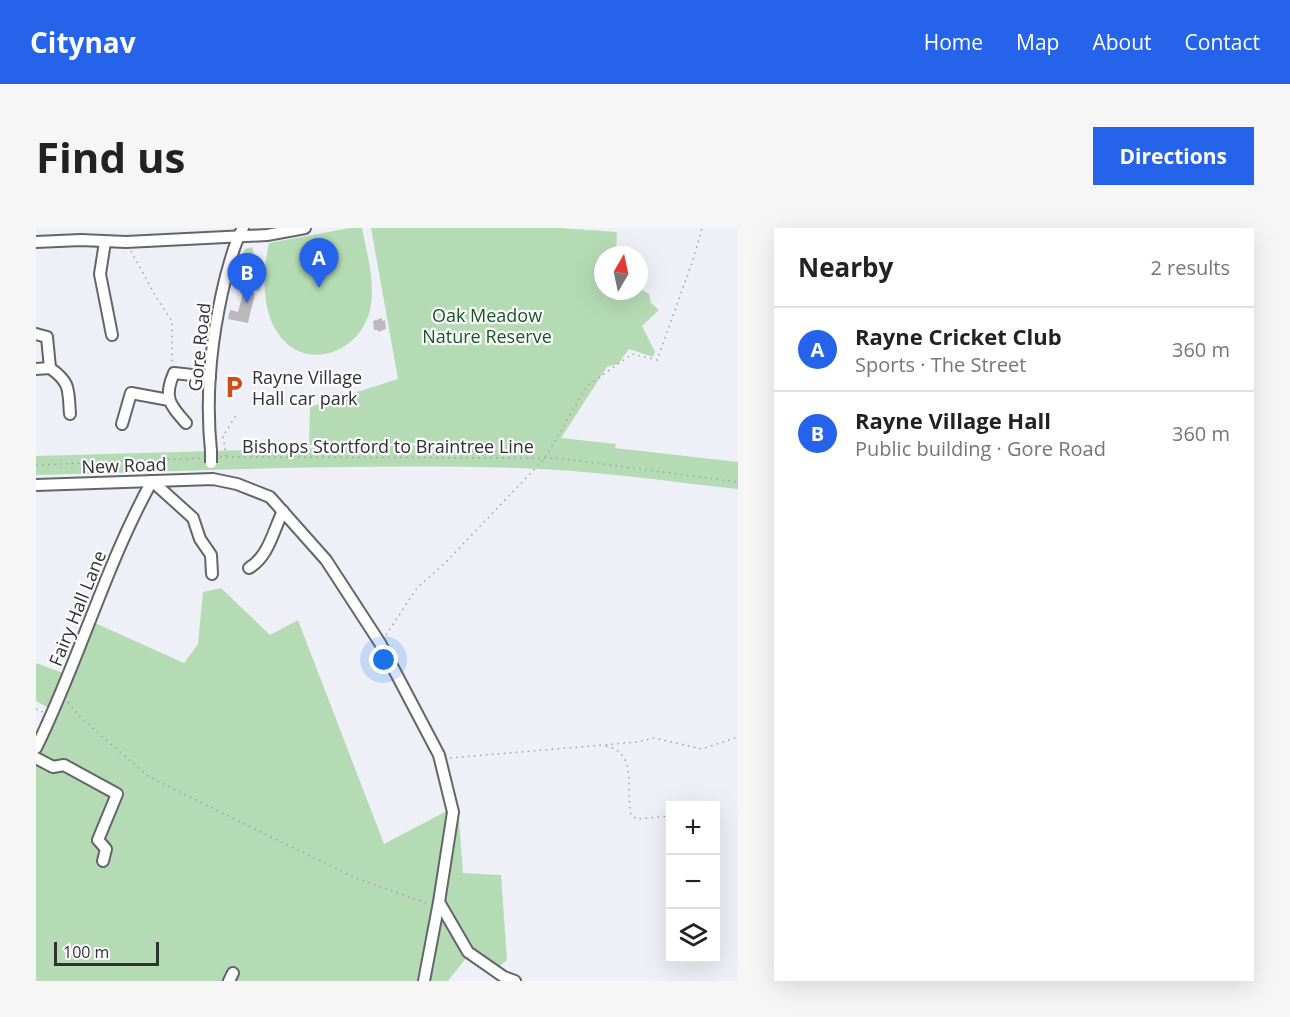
<!DOCTYPE html>
<meta charset="utf-8">
<style>
body{margin:0;font-family:"Open Sans",sans-serif;background:#f6f6f6;color:#222}
.controls{position:absolute;right:18px;bottom:18px;display:grid;overflow:hidden;border-radius:0px;box-shadow:0 6px 24px #0002}
.controls button{width:54px;height:54px;display:grid;place-items:center;padding:0;border:0;border-bottom:2px solid #e0e0e0;background:#fff;color:#222;font:30px sans-serif}
.compass{position:absolute;left:558px;top:18px;width:54px;height:54px;border-radius:50%;background:#fff;box-shadow:0 6px 24px #0002;rotate:9deg}
.scale{position:absolute;left:18px;bottom:15px;width:105px;box-sizing:border-box;padding-left:6px;border:3px solid #313134;border-top:0;font-size:16px;line-height:21px;white-space:nowrap;color:#313134;-webkit-text-stroke:4px #fdfdff;paint-order:stroke}
.you{position:absolute;left:348px;top:432px;width:21px;height:21px;margin:-15px;border:4px solid #fff;border-radius:50%;background:#1a73e8;box-shadow:0 0 0 9px #1a73e833}
.badge{display:grid;place-items:center;width:39px;height:39px;border-radius:50%;background:#2563eb;color:#fff;font-size:20px;font-weight:700}
.pin{position:absolute;translate:-50% -50px;filter:drop-shadow(0 2px 3px #0008)}
.pin::after{content:'';position:absolute;top:32px;width:21px;height:18px;background:inherit;clip-path:polygon(0 0,100% 0,50% 100%)}
.list{margin:0;padding:0;list-style:none}
h2{display:flex;justify-content:space-between;align-items:center;height:78px;margin:0;padding:0 24px;font-size:26px}
h2 small{font-size:20px;font-weight:400;color:#767676}
.list li{display:grid;grid-template-columns:39px 1fr auto;gap:18px;align-items:center;box-sizing:border-box;height:84px;padding:0 24px;border-top:2px solid #e0e0e0}
.list b{display:block;font-size:22px;white-space:nowrap}
.list p{margin:0;font-size:20px;white-space:nowrap;color:#767676}
.list em{font-size:20px;font-style:normal;color:#767676}
.icon{flex:none;width:33px;height:33px;fill:none;stroke:currentColor;stroke-width:2;stroke-linecap:round;stroke-linejoin:round}
.map{position:relative;flex:none;width:702px;height:753px;overflow:hidden;border-radius:0px}
header{display:flex;align-items:center;gap:36px;box-sizing:border-box;height:84px;padding:0 30px;background:#2563eb;color:#fff}
header strong{font-size:28px}
nav{display:flex;gap:33px;margin-inline-start:auto;font-size:21px}
.intro{display:flex;align-items:center;justify-content:space-between;box-sizing:border-box;height:144px;padding:0 36px}
h1{margin:0;font-size:42px}
.button{padding:15px 27px;border-radius:0px;background:#2563eb;color:#fff;font-size:21px;font-weight:700}
main{display:flex;gap:36px;padding:0 36px}
aside{flex:1;background:#fff;border-radius:0px;box-shadow:0 6px 24px #0002}
.map>svg:first-child{display:block}
.green{fill:#b5dbb4}
.building{fill:#bdb8bd}
.lines{fill:none;stroke-linecap:round;stroke-linejoin:round}
.minor-casing{stroke:#64656b;stroke-width:14}
.path{stroke:#a0a0a5;stroke-width:1.5;stroke-dasharray:1.5 4.5;stroke-linecap:butt}
.minor{stroke:#fff;stroke-width:10}
.minor-bridge-casing{stroke:#64656b;stroke-width:14;stroke-linecap:butt}
.minor-bridge{stroke:#fff;stroke-width:10}
.labels{text-anchor:middle;dominant-baseline:central;stroke-width:4.5;stroke-linejoin:round;paint-order:stroke}
.park-label{font-size:18px;fill:#16571d;stroke:#fdfdff}
.street-label{font-size:18px;fill:#313134;stroke:#fdfdff}
.poi-label{font-size:18px;fill:#313134;stroke:#fdfdff;text-anchor:start}
</style>
<header>
<strong>Citynav</strong>
<nav><a>Home</a><a>Map</a><a>About</a><a>Contact</a></nav>
</header>
<div class="intro"><h1>Find us</h1><a class="button">Directions</a></div>
<main>
<div class="map">
<svg width="702" height="753" viewBox="0 0 702 753">
<rect width="100%" height="100%" fill="#eff0f7"/>
<g class="green">
<path d="M314,0H326C331,26 340,55 334,82C324,125 268,146 241,104C225,80 227,42 233,15Z"/>
<path d="M335,0H524L581,4L580,27H567V63H603V60L613,66L615,75L623,82L606,98L619,124L617,129L593,121L582,136L571,139L525,210L580,216L579,220L702,234V261C628,253 555,242 481,240C321,235 160,243 0,247V228L428,216L429,214L273,217L274,179L362,151Z"/>
<polygon points="216,19 226,55 223,63 199,60 209,21"/>
<polygon points="185,360 234,407 262,392 348,616 422,577 427,645 465,647 471,732 456,745 431,729 412,753 0,753 0,506 14,481 0,473 0,435 35,448 59,395 148,435 162,416 167,364"/>
</g>
<g class="building">
<polygon points="208,62 219,65 212,95 192,91 194,82 202,84"/>
<polygon points="346,90 346,93 349,92 350,101 342,104 342,102 338,102 337,93"/>
</g>
<g class="lines">
<g class="minor-casing">
<g id="minor">
<polyline points="0,14 45,12 90,14 231,7 269,0"/>
<polyline points="69,14 64,46 76,107"/>
<polyline points="0,106 11,109 14,140"/>
<path d="M0,141L14,140C35,155 32,161 34,186"/>
<path d="M150,195C134,177 127,170 138,145L174,149"/>
<polyline points="86,196 95,165 133,172"/>
<path d="M175,223C169,165 176,104 190,48C195,31 198,15 207,0"/>
<polyline points="116,253 157,290 164,311 175,327 176,346"/>
<polyline points="0,257 177,251 201,256 234,269 290,332 344,415 403,527 417,584 403,674 432,724 468,749 479,753"/>
<path d="M213,340C233,328 237,303 247,283"/>
<path d="M0,520C43,433 69,338 116,253"/>
<polyline points="0,530 17,539 28,537 81,566 62,612 70,621 67,633"/>
<polyline points="193,753 197,745"/>
<polyline points="388,753 403,674"/>
</g>
</g>
<g class="path">
<polyline points="95,23 120,69 136,93 136,136"/>
<polyline points="190,228 187,208 201,186"/>
<polyline points="184,229 521,230 702,254"/>
<polyline points="0,237 167,230"/>
<polyline points="109,244 112,234"/>
<polyline points="350,407 381,360 409,335 509,230 551,158 596,126 621,132 657,32 666,0"/>
<polyline points="32,474 46,491 113,549 317,649 393,676"/>
<polyline points="0,481 7,484"/>
<path d="M570,518C603,525 589,563 595,587L601,591L634,588"/>
<polyline points="414,530 602,514 618,510 666,521 702,509"/>
</g>
<use href="#minor" class="minor"/>
<g class="minor-bridge-casing">
<polyline id="minor-bridge" points="175,235 175,223"/>
</g>
<use href="#minor-bridge" class="minor-bridge"/>
</g>
<defs>
<g id="parking-bare" transform="scale(1.8)"><path d="M-3.5-5.5H1a3.5 3.5 0 0 1 0 7H-1V5.5H-3.5ZM-1-3.4V-.6H.8a1.4 1.4 0 0 0 0-2.8Z" fill="#d24c18" stroke="#fdfdff" stroke-width="2.5" paint-order="stroke"/></g>
</defs>
<g fill-rule="evenodd">
<use href="#parking-bare" x="198" y="159"/>
</g>
<g class="labels">
<g class="park-label">
<text x="451" y="87">Oak Meadow<tspan x="451" dy="21">Nature Reserve</tspan></text>
</g>
<g class="street-label">
<text transform="translate(163 119) rotate(-84)">Gore Road</text>
<text x="352" y="218">Bishops Stortford to Braintree Line</text>
<text transform="translate(88 237) rotate(-2)">New Road</text>
<text transform="translate(41 380) rotate(-68)">Fairy Hall Lane</text>
</g>
<g class="poi-label">
<text x="216" y="149">Rayne Village<tspan x="216" dy="21">Hall car park</tspan></text>
</g>
</g>
</svg>
<div class="controls">
<button>+</button>
<button>−</button>
<button><svg class="icon" aria-label="layers" viewBox="0 0 24 24"><path d="M12 4l9 5-9 5-9-5zM3 14l9 5 9-5"/></svg></button>
</div>
<svg class="compass" viewBox="-18 -18 36 36"><path d="M0-13l5 13h-10z" fill="#e53935"/><path d="M0 13l5-13h-10z" fill="#767676"/></svg>
<div class="scale">100 m</div>
<div class="you"></div>
<div class="pin badge" style="left:283px;top:60px">A</div>
<div class="pin badge" style="left:211px;top:75px">B</div>
</div>
<aside>
<h2>Nearby<small>2 results</small></h2>
<ul class="list">
<li><span class="badge">A</span><div><b>Rayne Cricket Club</b><p>Sports · The Street</p></div><em>360 m</em></li>
<li><span class="badge">B</span><div><b>Rayne Village Hall</b><p>Public building · Gore Road</p></div><em>360 m</em></li>
</ul>
</aside>
</main>
